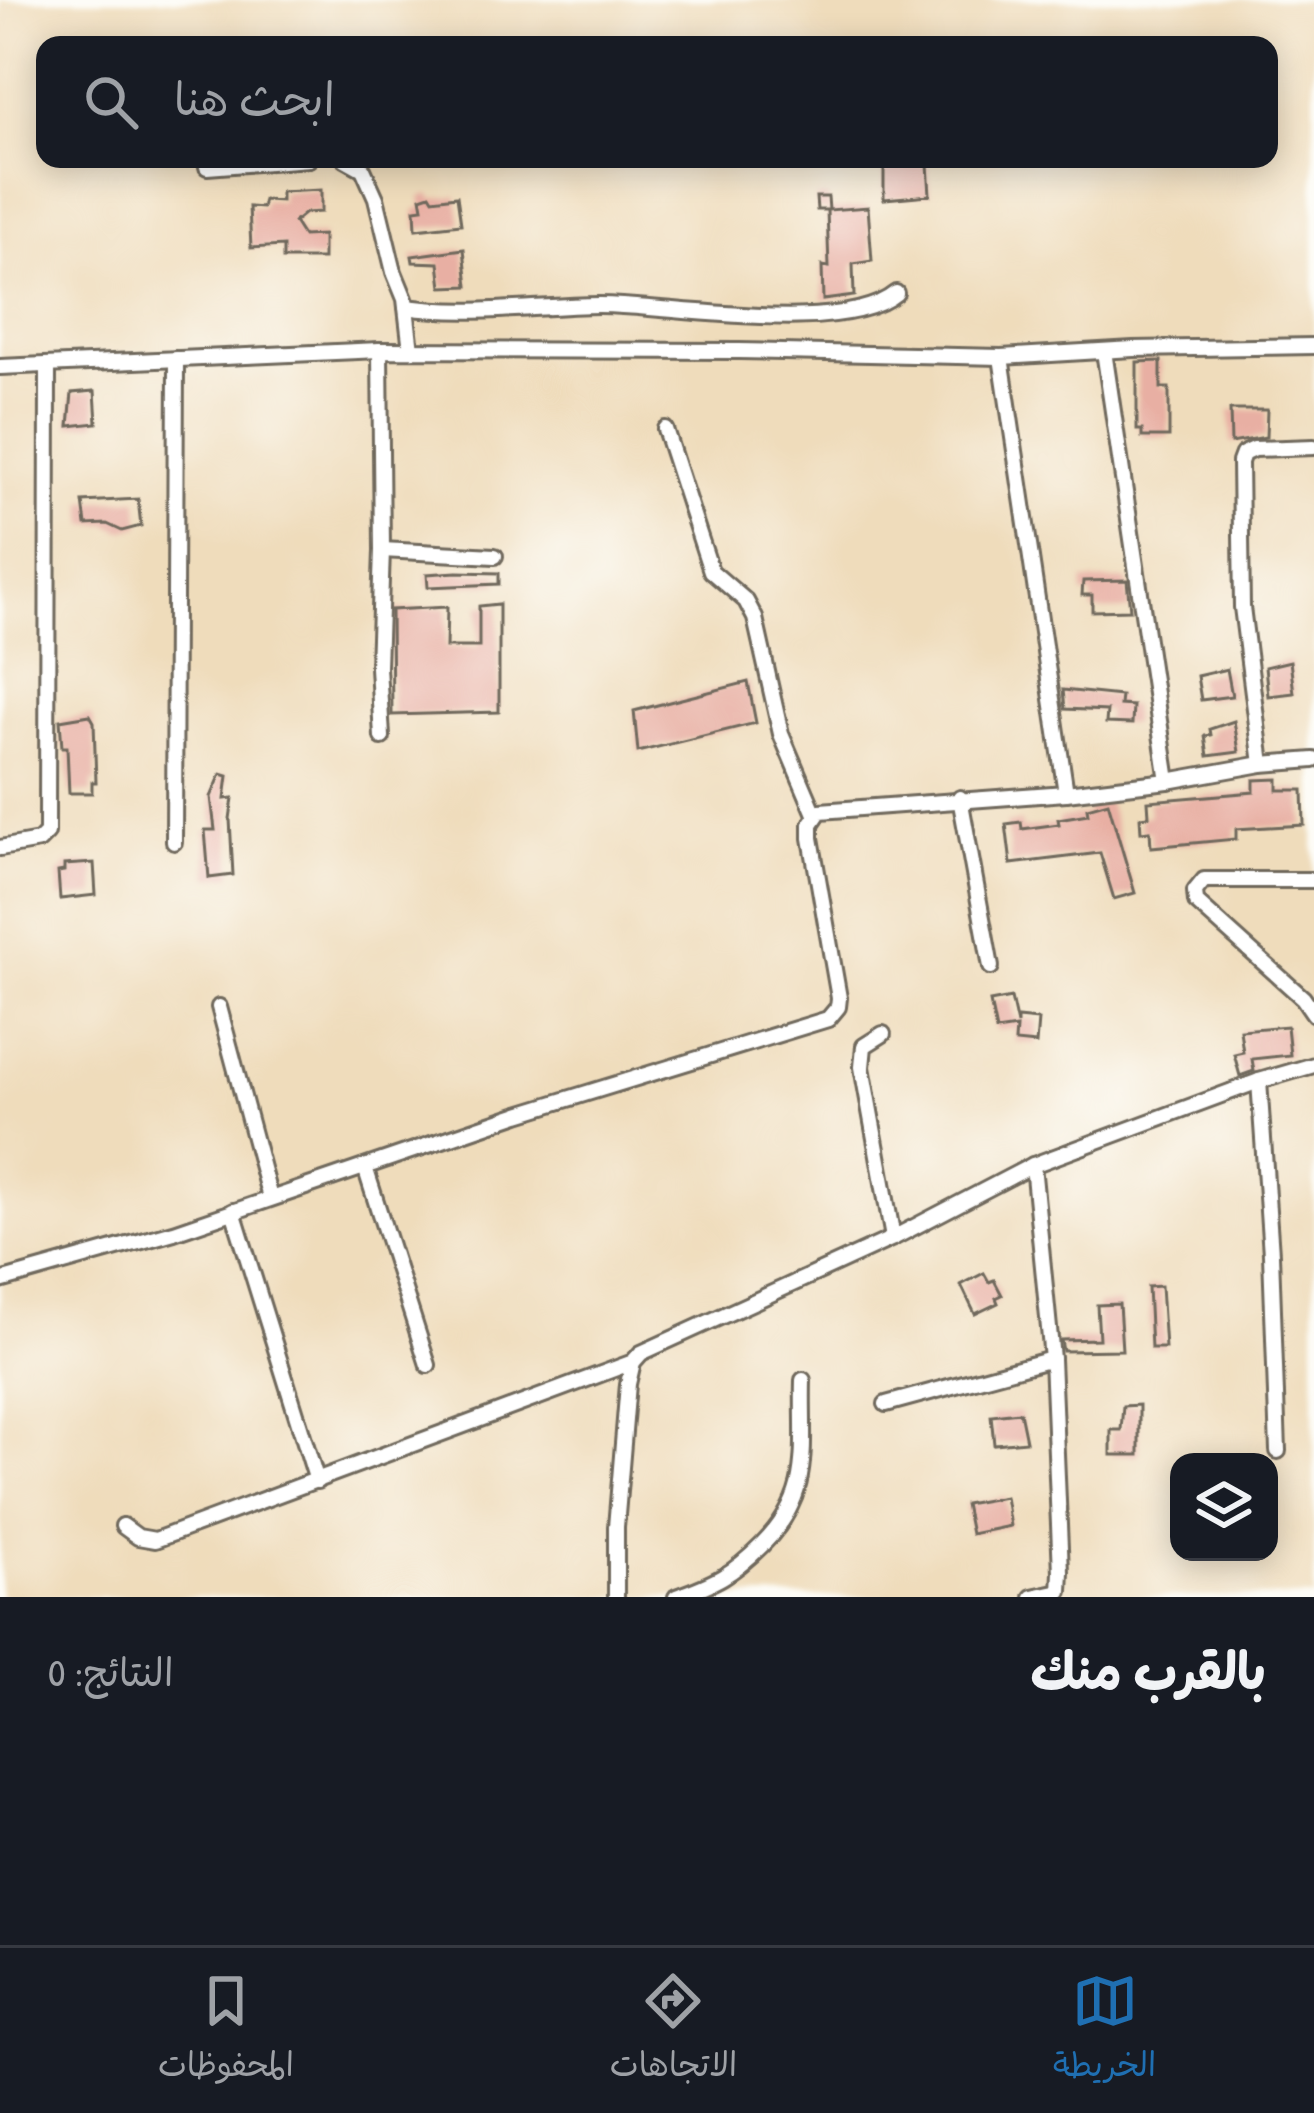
<!DOCTYPE html>
<html lang="ar">
<meta charset="utf-8">
<style>
body{margin:0;font-family:"Patrick Hand","Playpen Sans Arabic",sans-serif;background:#20242c;color:#f1f3f6;direction:rtl}
.controls{position:absolute;right:36px;bottom:36px;display:grid;overflow:hidden;border-radius:24px;box-shadow:0 6px 30px #0003}
.controls button{width:108px;height:108px;display:grid;place-items:center;padding:0;border:0;border-bottom:3px solid #363941;background:#171b24;color:#f1f3f6;font:60px sans-serif}
.list{margin:0;padding:0;list-style:none}
h2{display:flex;justify-content:space-between;align-items:center;height:156px;margin:0;padding:0 48px;font-size:51px}
h2 small{font-size:39px;font-weight:400;color:#9ea1a6}
.icon{flex:none;width:66px;height:66px;fill:none;stroke:currentColor;stroke-width:2;stroke-linecap:round;stroke-linejoin:round}
.map{position:relative;flex:none;width:1314px;height:1597px;overflow:hidden;direction:ltr}
.search{position:absolute;background:#171b24;box-shadow:0 6px 30px #0003;left:36px;right:36px;top:36px;height:132px;display:flex;align-items:center;gap:30px;box-sizing:border-box;padding:0 42px;border-radius:24px;color:#9ea1a6;font-size:45px}
.sheet{height:348px;background:#171b24}
nav{display:flex;justify-content:space-around;align-items:center;box-sizing:border-box;height:168px;border-top:3px solid #363941;background:#171b24;font-size:33px;color:#9ea1a6}
nav a{display:grid;justify-items:center;gap:6px}
nav .on{color:#1f6fb2}
.map>svg:first-child{display:block}
.building{fill:#e8afa3}
.lines{fill:none;stroke-linecap:round;stroke-linejoin:round}
.street-casing{stroke:#70695d;stroke-width:20}
.street{stroke:#fff;stroke-width:14}
</style>
<div class="map">
<svg width="1314" height="1597" viewBox="0 0 1314 1597">
<rect width="100%" height="100%" fill="#fdfcf7"/>
<filter id="ink" filterUnits="userSpaceOnUse"><feTurbulence type="fractalNoise" baseFrequency=".00833" numOctaves="2"/><feDisplacementMap in="SourceGraphic" scale="24" xChannelSelector="R" yChannelSelector="G"/><feConvolveMatrix kernelMatrix="1 2 1 2 8 2 1 2 1" color-interpolation-filters="sRGB"/></filter>
<filter id="wash" filterUnits="userSpaceOnUse"><feTurbulence type="fractalNoise" baseFrequency=".004" numOctaves="4" result="noise"/><feDisplacementMap in="SourceGraphic" scale="48" xChannelSelector="R" yChannelSelector="G"/><feGaussianBlur stdDeviation="2.7" result="paint"/><feColorMatrix in="noise" values="0 0 0 0 0 0 0 0 0 0 0 0 0 0 0 0 0 1.4 0 .05"/><feComposite in="paint" operator="in"/></filter>
<g filter="url(#wash)">
<rect width="100%" height="100%" fill="#efdcbb"/>
<g id="blocks">
<g class="building">
<polygon points="928,164 930,195 884,199 884,167"/>
<polygon points="321,190 321,212 305,213 294,222 303,236 323,235 323,259 283,259 283,246 251,248 249,207 262,208 264,200 281,201 281,192"/>
<polygon points="430,194 433,199 457,196 461,224 416,229 415,209 423,208 421,197"/>
<polygon points="816,197 828,197 829,210 868,207 872,261 853,264 854,296 823,300 822,266 829,267 827,210 817,210"/>
<polygon points="464,249 468,286 442,287 439,263 413,262 412,256"/>
<polygon points="1161,361 1161,388 1169,388 1169,437 1142,437 1142,430 1137,430 1137,362"/>
<polygon points="95,391 97,423 69,426 72,393"/>
<polygon points="1230,410 1267,410 1266,437 1231,443"/>
<polygon points="138,499 141,526 122,531 107,524 86,525 83,502"/>
<polygon points="457,572 499,573 499,584 428,587 427,574"/>
<polygon points="1127,580 1130,610 1092,611 1092,595 1082,595 1083,581"/>
<polygon points="499,604 499,712 392,715 391,610 447,607 446,647 479,647 479,606"/>
<polygon points="1290,661 1294,693 1268,696 1265,667"/>
<polygon points="1227,669 1232,696 1201,700 1197,676"/>
<polygon points="748,682 756,723 638,752 634,711"/>
<polygon points="1063,690 1121,696 1120,705 1133,706 1132,724 1106,723 1107,711 1065,709"/>
<polygon points="90,715 94,722 96,782 92,782 92,793 69,793 67,747 62,747 60,720"/>
<polygon points="1234,721 1239,752 1208,756 1205,736 1211,735 1210,729"/>
<polygon points="221,774 228,776 225,799 233,798 230,819 233,875 209,878 205,830 215,830 211,797"/>
<polygon points="1278,779 1278,790 1303,790 1304,825 1236,829 1236,839 1151,847 1150,831 1141,832 1140,817 1149,816 1148,801 1254,792 1254,780"/>
<polygon points="1108,802 1135,893 1114,899 1100,853 1011,864 1006,824 1021,822 1022,829 1059,824 1058,819 1088,814 1087,808"/>
<polygon points="94,863 96,895 60,899 58,872 64,871 64,865"/>
<polygon points="1011,998 1017,1025 1017,1018 1038,1020 1036,1044 1015,1042 1016,1028 996,1031 990,1002"/>
<polygon points="1287,1026 1290,1055 1252,1059 1254,1071 1240,1076 1234,1054 1243,1052 1240,1030"/>
<polygon points="984,1273 989,1282 994,1280 1002,1295 996,1298 998,1303 975,1314 961,1285"/>
<polygon points="1161,1286 1165,1348 1151,1348 1148,1287"/>
<polygon points="1119,1304 1122,1350 1063,1351 1061,1340 1099,1339 1097,1305"/>
<polygon points="1139,1405 1139,1455 1111,1455 1111,1430 1121,1430 1123,1406"/>
<polygon points="1020,1412 1026,1441 994,1444 991,1415"/>
<polygon points="1005,1497 1010,1526 971,1534 965,1504"/>
</g>
</g>
</g>
<g filter="url(#ink)">
<use href="#blocks" fill-opacity="0" stroke="#70695d" stroke-width="3"/>
<g class="lines">
<g class="street-casing">
<g id="street">
<polyline points="345,159 363,169 376,198 394,272 405,299 411,350"/>
<polyline points="207,167 309,159"/>
<path d="M406,307C469,316 535,306 599,305C669,305 842,338 896,293"/>
<polyline points="380,350 382,550 378,667 382,737"/>
<polyline points="1104,351 1168,781"/>
<polyline points="1001,357 1066,793"/>
<polyline points="0,367 380,350 739,351 1001,357 1133,349 1314,346"/>
<polyline points="665,429 711,571 746,601 755,618 781,734 815,814"/>
<polyline points="382,550 495,556"/>
<polyline points="1262,764 1242,607 1240,462 1243,454 1254,449 1314,447"/>
<polyline points="960,798 991,967"/>
<polyline points="174,842 176,359"/>
<polyline points="0,848 39,841 47,833 48,366"/>
<polyline points="1314,880 1204,880 1195,891 1196,902 1303,998 1314,1014"/>
<polyline points="219,1007 270,1198"/>
<polyline points="883,1034 864,1046 862,1067 893,1238"/>
<polyline points="1259,1081 1271,1254 1278,1451"/>
<polyline points="365,1167 428,1365"/>
<polyline points="233,1211 317,1481"/>
<polyline points="0,1281 174,1232 519,1114 828,1019 838,1007 839,998 811,838 811,824 820,811 1066,793 1168,781 1262,764 1314,760"/>
<polyline points="886,1404 1052,1359"/>
<polyline points="123,1526 138,1537 155,1540 633,1362"/>
<polyline points="616,1597 616,1527 628,1384 633,1362 641,1353 893,1238 1033,1165 1259,1081 1314,1065"/>
<path d="M676,1597C715,1583 732,1575 762,1545C814,1493 801,1448 803,1380"/>
<polyline points="1032,1597 1060,1591 1061,1572 1052,1359 1033,1165"/>
</g>
</g>
<use href="#street" class="street"/>
</g>
</g>
</svg>
<div class="controls">
<button><svg class="icon" aria-label="layers" viewBox="0 0 24 24"><path d="M12 4l9 5-9 5-9-5zM3 14l9 5 9-5"/></svg></button>
</div>
<div class="search"><svg class="icon" aria-label="search" viewBox="0 0 24 24"><circle cx="10" cy="10" r="6"/><path d="M15 15l6 6"/></svg>ابحث هنا</div>
</div>
<section class="sheet">
<h2>بالقرب منك<small>النتائج: 0</small></h2>
<ul class="list">
</ul>
</section>
<nav>
<a class="on"><svg class="icon" aria-label="map" viewBox="0 0 24 24"><path d="M3 6l6-2 6 2 6-2v14l-6 2-6-2-6 2zM9 4v14M15 6v14"/></svg>الخريطة</a>
<a><svg class="icon" aria-label="directions" viewBox="0 0 24 24"><path d="M12 3l9 9-9 9-9-9zM9 14v-3h6M13 9l2 2-2 2"/></svg>الاتجاهات</a>
<a><svg class="icon" aria-label="saved" viewBox="0 0 24 24"><path d="M7 4h10v16l-5-4-5 4z"/></svg>المحفوظات</a>
</nav>
